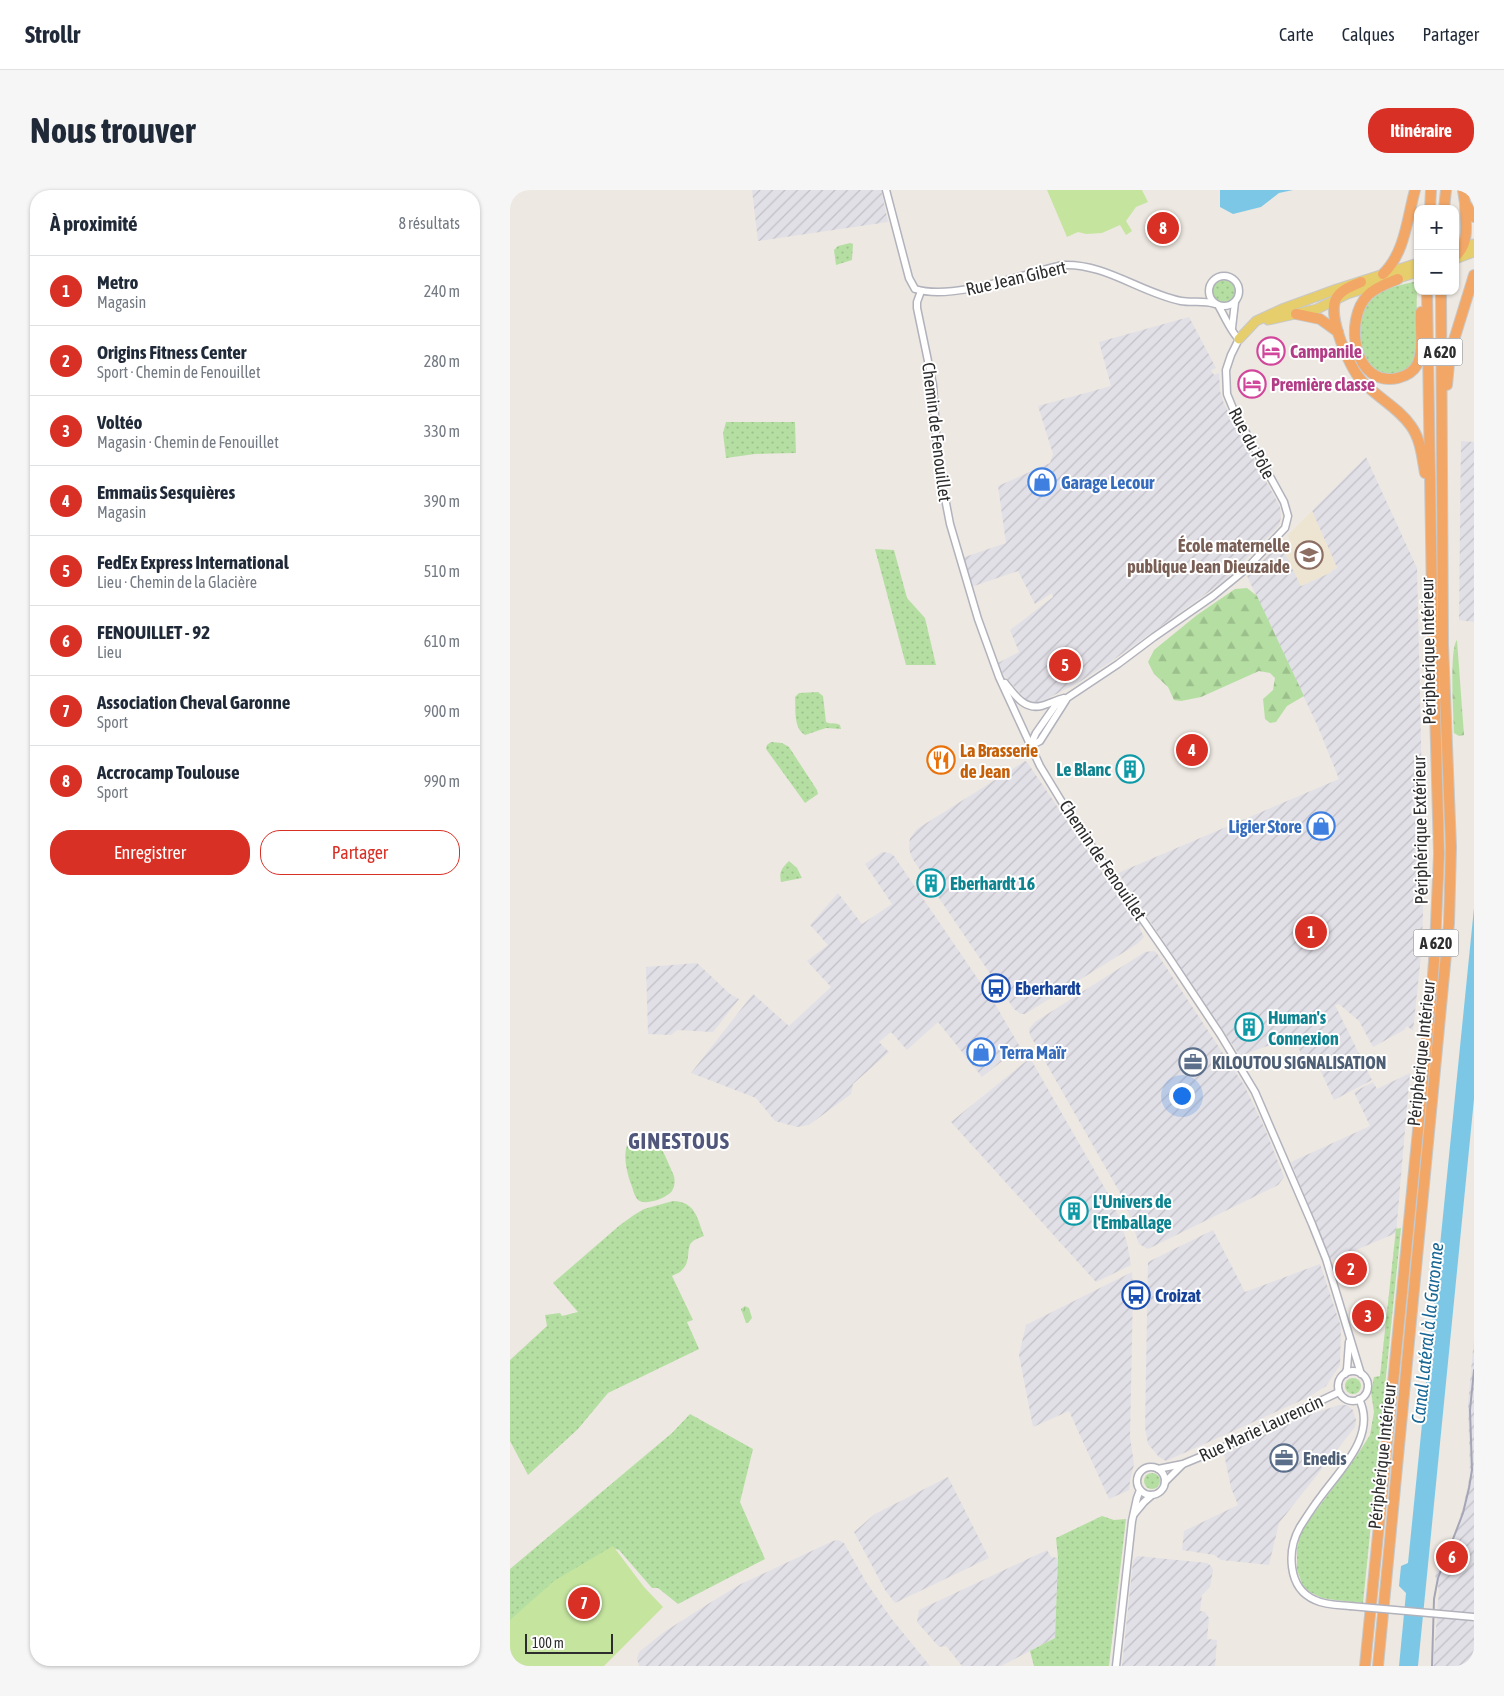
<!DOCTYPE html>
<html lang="fr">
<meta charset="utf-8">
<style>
body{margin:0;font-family:"Asap Condensed",sans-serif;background:#f6f6f7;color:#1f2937}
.controls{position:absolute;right:15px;top:15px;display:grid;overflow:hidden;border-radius:10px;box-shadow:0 1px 4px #0004}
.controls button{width:45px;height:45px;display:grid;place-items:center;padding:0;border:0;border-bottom:1px solid #e0e1e3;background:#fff;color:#1f2937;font:25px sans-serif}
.scale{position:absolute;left:15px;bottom:12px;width:88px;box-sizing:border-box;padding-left:5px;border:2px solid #2d2d2d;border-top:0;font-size:14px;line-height:18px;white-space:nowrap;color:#2d2d2d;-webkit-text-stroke:4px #fff;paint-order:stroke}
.you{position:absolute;left:671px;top:905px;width:18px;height:18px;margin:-12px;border:4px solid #fff;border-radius:50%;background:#1a73e8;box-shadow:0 0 0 8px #1a73e833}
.badge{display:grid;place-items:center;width:32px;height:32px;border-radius:50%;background:#d93025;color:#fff;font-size:16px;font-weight:700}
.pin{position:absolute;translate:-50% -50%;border:2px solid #fff;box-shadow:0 1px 5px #0006}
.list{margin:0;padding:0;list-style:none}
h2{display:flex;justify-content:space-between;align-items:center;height:65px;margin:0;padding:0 20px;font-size:21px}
h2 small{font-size:16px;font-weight:400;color:#747a83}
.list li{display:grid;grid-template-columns:32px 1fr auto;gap:15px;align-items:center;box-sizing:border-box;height:70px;padding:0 20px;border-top:1px solid #e0e1e3}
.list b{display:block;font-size:19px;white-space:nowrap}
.list p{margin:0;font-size:16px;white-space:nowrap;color:#747a83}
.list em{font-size:16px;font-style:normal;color:#747a83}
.actions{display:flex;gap:10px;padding:15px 20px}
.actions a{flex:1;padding:11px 0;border:1px solid #d93025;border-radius:20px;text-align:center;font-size:18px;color:#d93025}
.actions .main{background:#d93025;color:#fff}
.map{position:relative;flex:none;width:964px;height:1476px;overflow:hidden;border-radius:20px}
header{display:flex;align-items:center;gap:30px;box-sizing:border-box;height:70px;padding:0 25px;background:#fff;border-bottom:1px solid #e0e1e3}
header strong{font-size:24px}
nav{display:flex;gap:28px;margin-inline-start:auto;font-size:18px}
.intro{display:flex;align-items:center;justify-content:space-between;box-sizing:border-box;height:120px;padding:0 30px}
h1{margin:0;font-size:35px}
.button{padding:12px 22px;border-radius:20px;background:#d93025;color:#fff;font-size:18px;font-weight:700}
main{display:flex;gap:30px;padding:0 30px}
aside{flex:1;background:#fff;border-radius:20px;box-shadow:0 1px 4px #0004}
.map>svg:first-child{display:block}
.industrial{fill:url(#industrial-furrows)}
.education{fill:#ede5d2}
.grass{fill:url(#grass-dots)}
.forest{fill:url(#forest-firs)}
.park{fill:url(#park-tufts)}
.pitch{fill:#c5e59f}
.water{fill:#7dc7e6}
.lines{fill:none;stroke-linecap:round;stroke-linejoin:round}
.tertiary-casing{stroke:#b1b2bc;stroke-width:9}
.primary-casing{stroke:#c8c8c8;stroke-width:11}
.motorway-casing{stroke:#c8c8c8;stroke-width:12}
.tertiary{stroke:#fff;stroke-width:6}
.primary{stroke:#e6ce6d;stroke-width:9}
.motorway{stroke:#f2a767;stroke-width:10}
.rail{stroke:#a4a6b5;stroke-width:2}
.tertiary-bridge-casing{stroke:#b1b2bc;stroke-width:9;stroke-linecap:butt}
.tertiary-bridge{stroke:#fff;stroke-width:6}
.labels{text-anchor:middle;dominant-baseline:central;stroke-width:4;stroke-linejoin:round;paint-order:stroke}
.shield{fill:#fff;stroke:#6c6c6c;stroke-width:1}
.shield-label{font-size:16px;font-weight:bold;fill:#2d2d2d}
.street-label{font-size:18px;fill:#2d2d2d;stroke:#fff}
.hotel-label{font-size:18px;font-weight:bold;fill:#b23c85;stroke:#fff;text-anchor:start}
.shop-label{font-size:18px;font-weight:bold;fill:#366cbe;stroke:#fff;text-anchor:start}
.education-label{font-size:18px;font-weight:bold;fill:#785e54;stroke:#fff;text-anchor:end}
.food-label{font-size:18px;font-weight:bold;fill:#c56008;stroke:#fff;text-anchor:start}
.culture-label{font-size:18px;font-weight:bold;fill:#0d838f;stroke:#fff;text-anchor:start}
.transit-label{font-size:18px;font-weight:bold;fill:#164399;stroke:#fff;text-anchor:start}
.service-label{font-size:18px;font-weight:bold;fill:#4e5e75;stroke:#fff;text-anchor:start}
.water-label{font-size:19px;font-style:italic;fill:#196795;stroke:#fff}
.district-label{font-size:22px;font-weight:bold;letter-spacing:1px;fill:#50577b;stroke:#fff}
</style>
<header>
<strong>Strollr</strong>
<nav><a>Carte</a><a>Calques</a><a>Partager</a></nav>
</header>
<div class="intro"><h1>Nous trouver</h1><a class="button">Itinéraire</a></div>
<main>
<aside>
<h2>À proximité<small>8 résultats</small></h2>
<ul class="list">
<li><span class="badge">1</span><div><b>Metro</b><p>Magasin</p></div><em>240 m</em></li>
<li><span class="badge">2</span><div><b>Origins Fitness Center</b><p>Sport · Chemin de Fenouillet</p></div><em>280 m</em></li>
<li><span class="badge">3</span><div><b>Voltéo</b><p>Magasin · Chemin de Fenouillet</p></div><em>330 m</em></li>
<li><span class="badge">4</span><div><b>Emmaüs Sesquières</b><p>Magasin</p></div><em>390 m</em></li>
<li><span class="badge">5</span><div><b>FedEx Express International</b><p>Lieu · Chemin de la Glacière</p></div><em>510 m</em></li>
<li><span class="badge">6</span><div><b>FENOUILLET - 92</b><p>Lieu</p></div><em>610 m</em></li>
<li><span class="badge">7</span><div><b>Association Cheval Garonne</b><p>Sport</p></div><em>900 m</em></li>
<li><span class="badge">8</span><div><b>Accrocamp Toulouse</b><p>Sport</p></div><em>990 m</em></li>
</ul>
<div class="actions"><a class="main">Enregistrer</a><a>Partager</a></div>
</aside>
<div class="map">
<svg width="964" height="1476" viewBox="0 0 964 1476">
<defs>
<pattern id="industrial-furrows" width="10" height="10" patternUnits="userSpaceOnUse" patternTransform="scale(1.25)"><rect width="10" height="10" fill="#e2e0e7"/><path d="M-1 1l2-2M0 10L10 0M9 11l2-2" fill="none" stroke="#c2c0c6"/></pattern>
<pattern id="grass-dots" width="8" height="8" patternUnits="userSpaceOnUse" patternTransform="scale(1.25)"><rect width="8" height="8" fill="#b5dfa2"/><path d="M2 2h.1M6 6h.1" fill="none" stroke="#9cc08c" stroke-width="1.8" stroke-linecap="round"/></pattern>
<pattern id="forest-firs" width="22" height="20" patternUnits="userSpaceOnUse" patternTransform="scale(1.25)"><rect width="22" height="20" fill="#b5dfa2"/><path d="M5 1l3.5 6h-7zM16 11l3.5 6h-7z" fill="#9cc08c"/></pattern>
<pattern id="park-tufts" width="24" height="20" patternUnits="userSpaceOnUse" patternTransform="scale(1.25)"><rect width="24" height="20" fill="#b5dfa2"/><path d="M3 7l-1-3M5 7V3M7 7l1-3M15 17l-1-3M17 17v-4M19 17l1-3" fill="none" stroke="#9cc08c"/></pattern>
</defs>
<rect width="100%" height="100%" fill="#ede8e1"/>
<g class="industrial">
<polygon points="242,0 371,0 378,32 248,51"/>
<polygon points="679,127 706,178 701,180 704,185 709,183 710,201 714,214 770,317 771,327 769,336 714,391 602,471 571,491 531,512 524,513 517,511 493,484 488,473 509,462 500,440 543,407 542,403 525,414 508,381 461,397 452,368 496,353 488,296 540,273 543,264 528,216 601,196 589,152"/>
<polygon points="951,251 964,252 964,432 949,430"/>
<polygon points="856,267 907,378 914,683 912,756 903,841 897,836 894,840 863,857 849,831 829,814 825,815 862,890 824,910 808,875 797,879 784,846 730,866 608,683 829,589 808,537 737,386 770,353 791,396 827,378 802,321"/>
<polygon points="515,571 517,572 615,716 617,715 631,735 629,737 634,747 627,754 515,824 511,824 504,819 402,668 399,659 400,648 407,639"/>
<polygon points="372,662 380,663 384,666 485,814 510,857 472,887 428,832 397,860 381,842 369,852 379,862 343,894 341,904 299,935 287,937 265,931 246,908 181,883 243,804 279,836 321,797 297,771 318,755 300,735 328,703 352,734 382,714 355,674"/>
<polygon points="643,761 646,762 734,895 755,939 774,987 768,995 638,1059 629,1054 614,1010 520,845 519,839 525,832 635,762"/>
<polygon points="187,773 220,804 229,809 203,842 167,840 161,845 138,844 136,777"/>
<polygon points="520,868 601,1009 610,1029 617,1053 621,1075 586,1092 441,932"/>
<polygon points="900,883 886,1043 820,1071 781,972 860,936 844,902 863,892 867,899"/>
<polygon points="703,1040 735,1102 810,1074 831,1137 830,1175 816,1196 797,1208 656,1271 649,1267 638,1254 635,1237 638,1072"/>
<polygon points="622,1082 623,1099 620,1247 624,1274 620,1291 619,1300 599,1309 559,1221 523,1237 509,1165 516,1135"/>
<polygon points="964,1149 964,1476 923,1476 929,1400 925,1385 946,1341 954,1313 960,1285 958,1214"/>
<polygon points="829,1215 837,1215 843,1220 846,1230 845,1237 769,1333 759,1375 711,1370 704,1365 672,1360 674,1341 728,1315 721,1298 714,1264 789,1228"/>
<polygon points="438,1287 479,1368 385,1413 375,1400 344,1342 365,1324"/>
<polygon points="328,1350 334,1353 356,1392 381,1428 420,1476 129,1476 127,1468 129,1462 154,1442 198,1414 231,1394 323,1351"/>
<polygon points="537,1360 541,1367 548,1368 545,1448 491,1476 452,1476 436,1456 429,1457 407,1432 409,1420"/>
<polygon points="627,1366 697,1373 701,1376 703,1380 700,1397 692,1405 690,1421 695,1422 699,1428 697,1449 707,1450 705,1476 612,1476 623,1371"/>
</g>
<polygon class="education" points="802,321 827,378 822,380 822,382 791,396 770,353 775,348 777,351 778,350 779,348 777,346"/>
<g class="grass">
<polygon points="340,53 343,54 342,70 326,75 324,60 328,56"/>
<circle cx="714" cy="101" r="11"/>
<path d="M907,91L906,162C905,167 904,172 900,176C889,188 866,186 856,172C846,157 849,119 863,107C874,97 893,95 907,91Z"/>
<polygon points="216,232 285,232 286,263 245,264 216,268 213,243"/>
<polygon points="365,359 384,360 397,408 415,428 426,475 396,475"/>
<path d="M308,502L313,506L316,532C321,535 326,532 330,535L331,539L316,538L295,545C283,538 286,519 285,507L289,503Z"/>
<polygon points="261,552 272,553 279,557 307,600 308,604 295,613 256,559 257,555"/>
<path d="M279,671L287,678L292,688L271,692C269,682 271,679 279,671Z"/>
<path d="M134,942C148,944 158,973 164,986C165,991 165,996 162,1001C157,1008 134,1017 127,1009C124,1005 123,999 121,994C115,977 108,946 134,942Z"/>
<path d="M163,1011C186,1012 187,1028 194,1046C191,1047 186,1049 183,1051C175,1057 182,1071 172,1080C170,1083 165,1084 162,1086L183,1130L177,1132L189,1159L98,1203L68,1239L18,1285L0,1251V1170L37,1136L35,1125L50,1123L52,1126L68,1122L43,1093L110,1035L124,1025L134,1019Z"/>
<polygon points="891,1038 853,1413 825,1410 812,1408 800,1402 793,1396 787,1380 787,1360 791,1341 846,1267 860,1245 864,1222 861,1202 864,1187 870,1186 886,1039"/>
<circle cx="843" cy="1196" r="8"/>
<polygon points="180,1224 243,1259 230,1312 255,1369 168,1414 148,1398 142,1398 109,1360 103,1358 0,1434 0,1379 162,1243"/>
<circle cx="642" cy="1291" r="8"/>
<polygon points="592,1326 604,1330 616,1329 599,1476 524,1476 520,1461 545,1448 548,1368 546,1348"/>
</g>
<g class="forest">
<polygon points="737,398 747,406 794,506 777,516 766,532 760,533 755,529 753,509 763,500 765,488 760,483 749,481 691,507 671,511 664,510 658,497 644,484 638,472 644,460 687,425 725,399"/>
<path d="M947,450L954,545L949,546L944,543C944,527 939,459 947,450Z"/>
</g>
<polygon class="park" points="235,1116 239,1118 242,1128 238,1133 236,1133 231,1119"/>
<g class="pitch">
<polygon points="537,0 632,0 638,12 626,17 616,31 622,41 616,45 610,35 592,43 576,44 568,42 557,47"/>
<polygon points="651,27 662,31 656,44 646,41"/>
<polygon points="103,1356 134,1397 153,1417 94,1476 0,1476 0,1430 44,1391"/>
</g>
<g class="water">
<polygon points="710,0 783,0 769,3 751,17 723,24 710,17"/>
<polygon points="964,718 964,909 908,1476 889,1476 896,1403 889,1396 891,1376 898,1373"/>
</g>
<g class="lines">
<g class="tertiary-casing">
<g id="tertiary">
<path d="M376,0L399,88L405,99C443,111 513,84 553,75C595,73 631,103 671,111C682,113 694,110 705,114"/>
<circle cx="714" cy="101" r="15"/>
<polyline points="411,101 407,112 407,118 423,195 428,272 440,334 468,429 489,487 530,576 558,622 660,769 710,844 745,902 802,1034 816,1069 851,1184"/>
<polyline points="722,138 725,112"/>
<path d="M495,493C504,504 514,520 531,516C539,514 546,510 554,508"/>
<path d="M520,556L526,543L545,516L608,474L644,447L703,406L736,379L775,338L778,326L774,312L724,221L717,204L716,180L721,165L729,149C722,144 713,123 708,115"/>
<polyline points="520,556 530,551 556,510"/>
<circle cx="843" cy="1196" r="15"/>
<polyline points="835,1184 837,1179 839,1152"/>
<circle cx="641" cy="1291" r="14"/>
<polyline points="648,1279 673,1274 714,1257 829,1202"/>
<polyline points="655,1292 672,1275"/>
<polyline points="624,1324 634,1312 642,1305"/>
<path d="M840,1416C828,1415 815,1415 805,1410C777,1398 777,1360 790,1337C797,1326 804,1315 812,1305C831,1279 867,1245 849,1209"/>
<polyline points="606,1476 622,1331 627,1308 630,1300"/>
</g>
</g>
<g class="primary-casing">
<g id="primary">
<polyline points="948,59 964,54"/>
<polyline points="945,69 964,62"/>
<polyline points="758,130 807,119 837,104 908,82"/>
<polyline points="729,149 746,131 772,119 827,99 908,73"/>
</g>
</g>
<g class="motorway-casing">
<g id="motorway">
<polyline points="953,0 955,13 964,27"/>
<polyline points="920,19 921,0"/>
<polyline points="934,19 936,0"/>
<path d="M945,66C961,54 955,30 955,13"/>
<path d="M873,84C895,63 897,29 905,0"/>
<path d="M888,89C878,93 866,97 858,105C833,130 844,198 888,188C896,186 903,182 907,175C914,161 910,138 911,122"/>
<path d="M851,92C842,96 830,100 826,109C817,125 839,177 851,190C866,207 888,217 901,236C911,250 912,267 915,283"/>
<polyline points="786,124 810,129 828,142"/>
<polyline points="937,195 940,163 964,85"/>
<polyline points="855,1476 922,799 925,757 929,664 922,409 917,101"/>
<polyline points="868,1476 939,733 941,657 933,454 931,101"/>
</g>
</g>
<use href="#tertiary" class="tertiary"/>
<use href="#primary" class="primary"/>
<use href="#motorway" class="motorway"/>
<polyline class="rail" points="922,1476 924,1409 928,1388 953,1323 959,1298 962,1280 960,1220 964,1180"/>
<g class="tertiary-bridge-casing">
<polyline id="tertiary-bridge" points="840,1416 964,1427"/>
</g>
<use href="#tertiary-bridge" class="tertiary-bridge"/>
</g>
<defs>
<g id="hotel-ring" transform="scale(1.4375)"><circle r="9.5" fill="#fff" stroke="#d1479c" stroke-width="1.5"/><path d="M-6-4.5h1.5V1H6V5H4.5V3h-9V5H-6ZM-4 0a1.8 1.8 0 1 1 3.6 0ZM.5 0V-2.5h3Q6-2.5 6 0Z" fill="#d1479c"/></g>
<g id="shop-ring" transform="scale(1.4375)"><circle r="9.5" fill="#fff" stroke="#3f7fe0" stroke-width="1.5"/><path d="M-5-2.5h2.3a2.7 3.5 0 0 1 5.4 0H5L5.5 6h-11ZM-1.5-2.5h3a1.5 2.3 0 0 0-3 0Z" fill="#3f7fe0"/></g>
<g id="school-ring" transform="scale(1.4375)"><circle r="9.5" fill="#fff" stroke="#8d6e63" stroke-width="1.5"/><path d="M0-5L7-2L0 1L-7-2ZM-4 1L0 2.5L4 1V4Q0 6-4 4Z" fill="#8d6e63"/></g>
<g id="restaurant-ring" transform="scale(1.4375)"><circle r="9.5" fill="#fff" stroke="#e8710a" stroke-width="1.5"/><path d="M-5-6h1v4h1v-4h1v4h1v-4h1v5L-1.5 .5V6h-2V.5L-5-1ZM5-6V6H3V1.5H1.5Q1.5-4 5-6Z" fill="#e8710a"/></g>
<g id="building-ring" transform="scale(1.4375)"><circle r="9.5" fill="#fff" stroke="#0f9aa8" stroke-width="1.5"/><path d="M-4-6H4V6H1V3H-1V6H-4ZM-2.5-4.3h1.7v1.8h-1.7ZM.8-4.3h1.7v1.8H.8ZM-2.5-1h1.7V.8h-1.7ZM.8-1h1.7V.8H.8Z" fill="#0f9aa8"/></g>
<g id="bus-ring" transform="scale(1.4375)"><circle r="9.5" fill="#fff" stroke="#1a4fb4" stroke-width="1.5"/><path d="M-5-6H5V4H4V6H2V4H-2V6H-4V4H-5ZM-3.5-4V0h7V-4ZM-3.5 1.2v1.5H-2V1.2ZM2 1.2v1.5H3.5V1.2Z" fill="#1a4fb4"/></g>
<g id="office-ring" transform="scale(1.4375)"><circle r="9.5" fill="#fff" stroke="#5c6f8a" stroke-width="1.5"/><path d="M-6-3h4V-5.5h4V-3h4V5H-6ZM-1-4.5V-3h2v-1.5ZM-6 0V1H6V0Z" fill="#5c6f8a"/></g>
</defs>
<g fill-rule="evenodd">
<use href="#hotel-ring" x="761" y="161"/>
<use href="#hotel-ring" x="742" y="194"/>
<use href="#shop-ring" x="532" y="292"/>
<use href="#school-ring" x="799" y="365"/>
<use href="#restaurant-ring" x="431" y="570"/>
<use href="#building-ring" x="620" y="579"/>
<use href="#shop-ring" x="811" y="636"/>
<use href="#building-ring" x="421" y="693"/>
<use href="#bus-ring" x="486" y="798"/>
<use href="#building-ring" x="739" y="837"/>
<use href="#shop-ring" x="471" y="862"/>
<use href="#office-ring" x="683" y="872"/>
<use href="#building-ring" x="564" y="1021"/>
<use href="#bus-ring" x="626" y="1105"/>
<use href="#office-ring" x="774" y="1268"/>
</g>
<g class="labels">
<g class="shield">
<rect x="907.5" y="148.5" width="45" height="27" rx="4"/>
<rect x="903.5" y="739.5" width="45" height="27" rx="4"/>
</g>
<g class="shield-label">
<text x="930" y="162">A 620</text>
<text x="926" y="753">A 620</text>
</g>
<g class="street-label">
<text transform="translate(506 88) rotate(-13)">Rue Jean Gibert</text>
<text transform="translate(427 242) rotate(83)">Chemin de Fenouillet</text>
<text transform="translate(742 253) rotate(62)">Rue du Pôle</text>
<text transform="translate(918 461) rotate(-91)">Périphérique Intérieur</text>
<text transform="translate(910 640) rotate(-91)">Périphérique Extérieur</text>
<text transform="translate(593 670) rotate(56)">Chemin de Fenouillet</text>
<text transform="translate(911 863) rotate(-84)">Périphérique Intérieur</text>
<text transform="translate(751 1238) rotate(-25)">Rue Marie Laurencin</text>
<text transform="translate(872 1266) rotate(-84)">Périphérique Intérieur</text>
</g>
<g class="hotel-label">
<text x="780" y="161">Campanile</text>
<text x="761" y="194">Première classe</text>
</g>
<g class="shop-label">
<text x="551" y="292">Garage Lecour</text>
<text x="792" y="636" text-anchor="end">Ligier Store</text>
<text x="490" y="862">Terra Maïr</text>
</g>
<g class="education-label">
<text x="780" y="355">École maternelle<tspan x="780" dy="21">publique Jean Dieuzaide</tspan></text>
</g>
<g class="food-label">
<text x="450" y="560">La Brasserie<tspan x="450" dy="21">de Jean</tspan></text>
</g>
<g class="culture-label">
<text x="601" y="579" text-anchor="end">Le Blanc</text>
<text x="440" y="693">Eberhardt 16</text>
<text x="758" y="827">Human's<tspan x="758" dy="21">Connexion</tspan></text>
<text x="583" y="1011">L'Univers de<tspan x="583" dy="21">l'Emballage</tspan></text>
</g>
<g class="transit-label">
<text x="505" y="798">Eberhardt</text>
<text x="645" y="1105">Croizat</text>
</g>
<g class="service-label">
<text x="702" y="872">KILOUTOU SIGNALISATION</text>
<text x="793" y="1268">Enedis</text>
</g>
<g class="water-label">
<text transform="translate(917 1143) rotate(-84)">Canal Latéral à la Garonne</text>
</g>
<g class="district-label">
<text x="169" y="951">GINESTOUS</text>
</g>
</g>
</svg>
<div class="controls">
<button>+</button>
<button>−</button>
</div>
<div class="scale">100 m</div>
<div class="you"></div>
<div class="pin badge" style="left:801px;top:742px">1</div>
<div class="pin badge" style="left:841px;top:1079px">2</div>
<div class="pin badge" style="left:858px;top:1126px">3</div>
<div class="pin badge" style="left:682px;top:560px">4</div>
<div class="pin badge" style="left:555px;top:475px">5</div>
<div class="pin badge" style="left:942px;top:1367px">6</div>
<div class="pin badge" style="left:74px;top:1413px">7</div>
<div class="pin badge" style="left:653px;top:38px">8</div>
</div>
</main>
